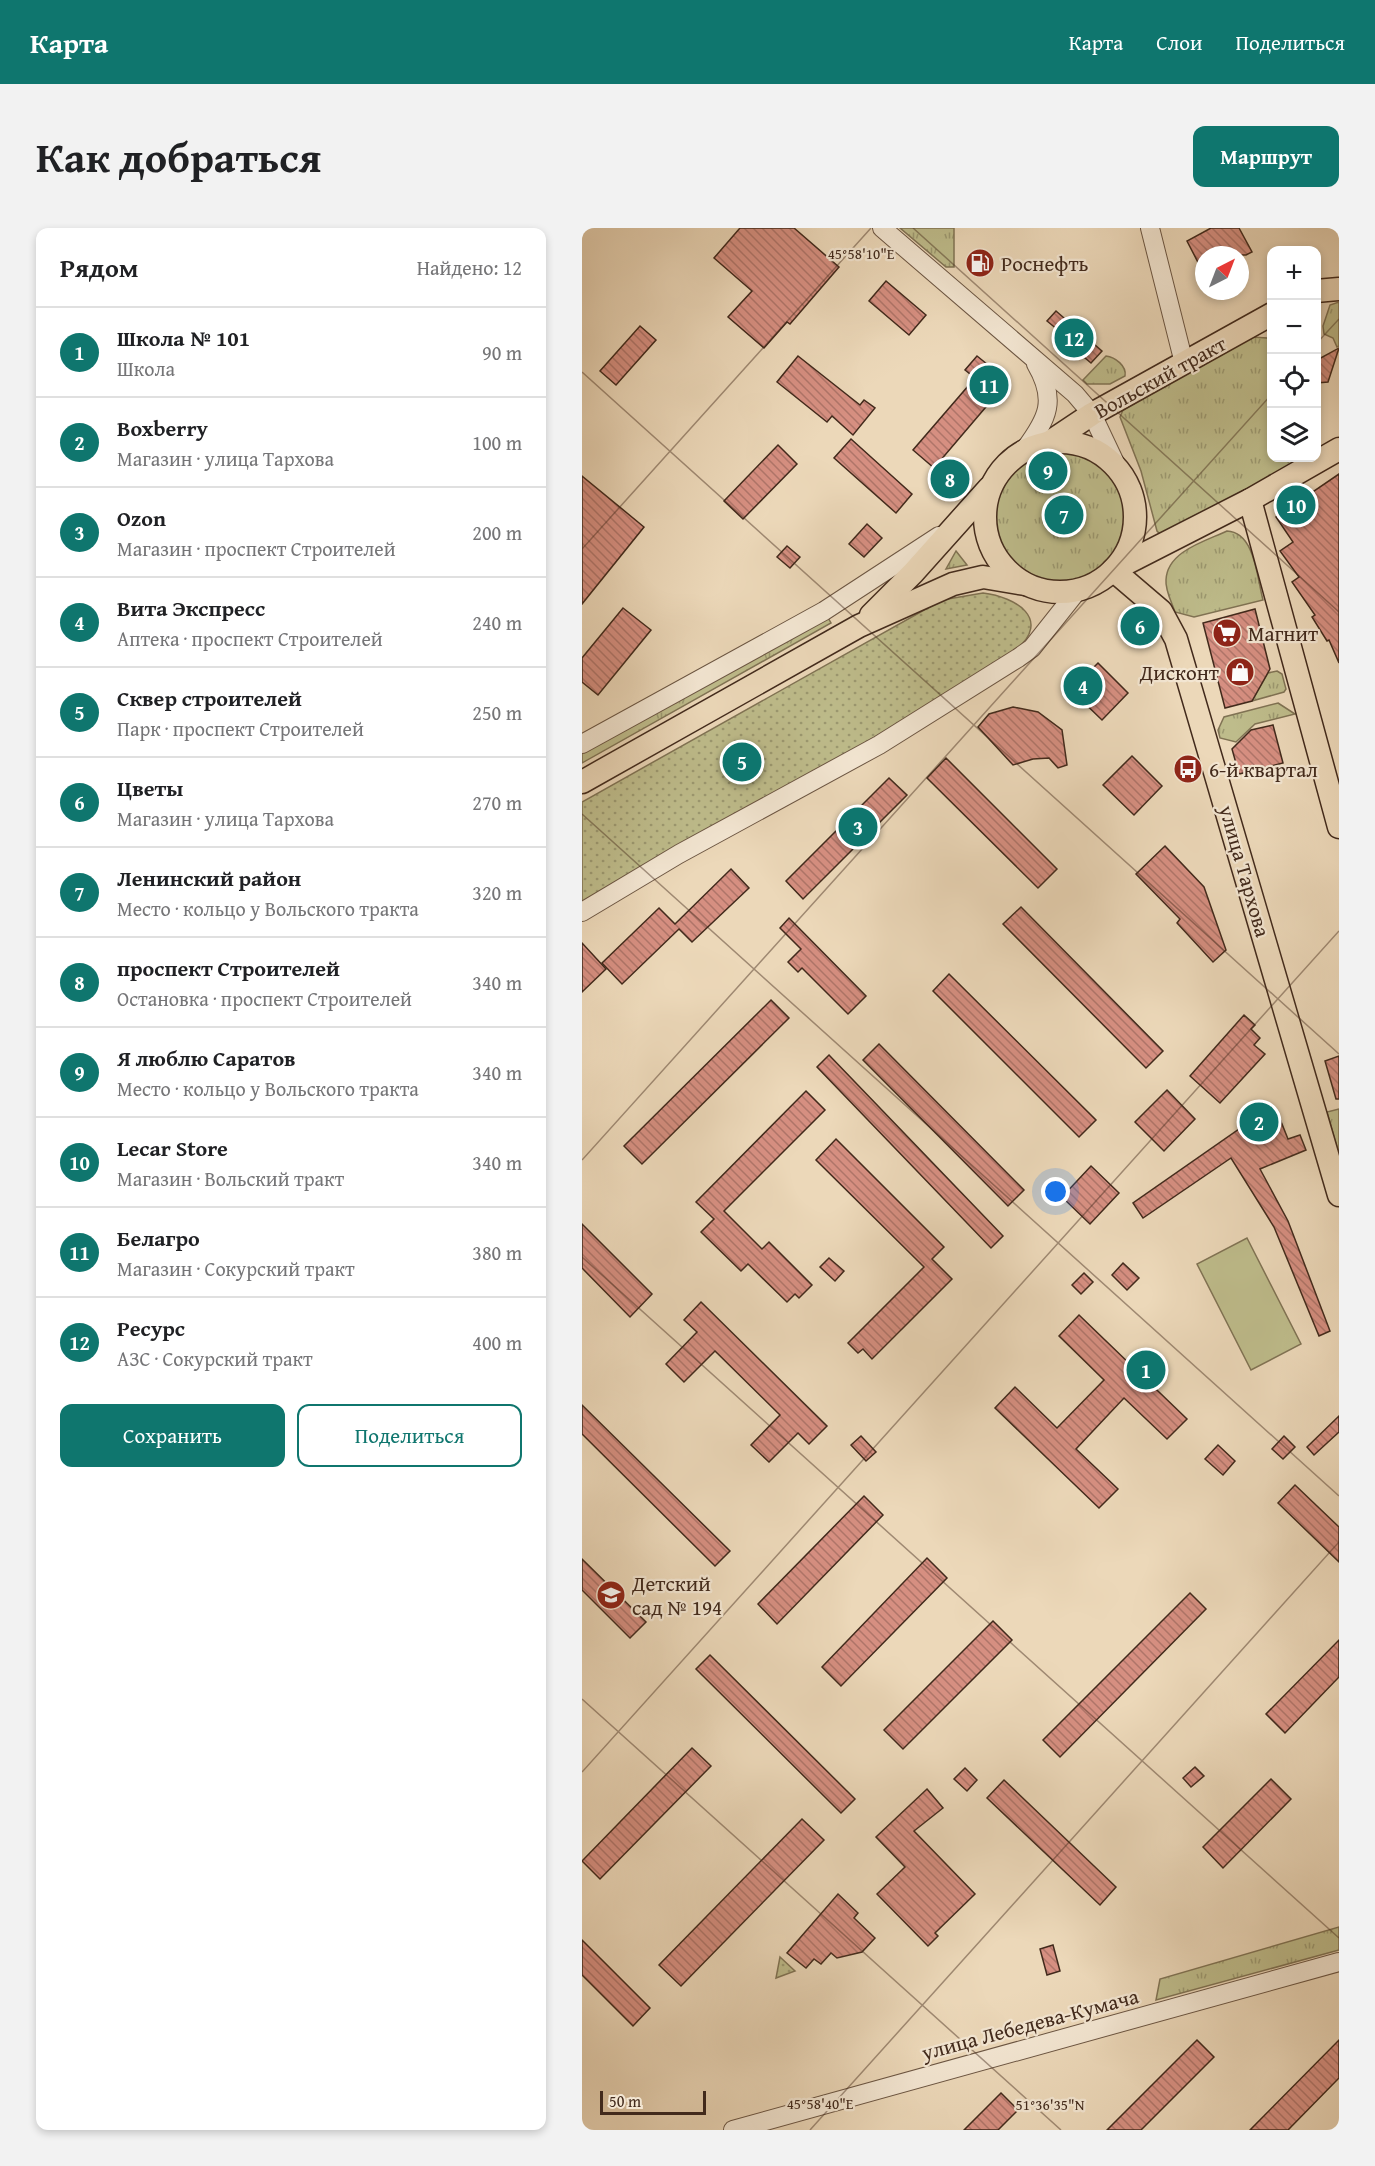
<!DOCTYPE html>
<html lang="ru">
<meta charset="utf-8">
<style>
body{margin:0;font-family:"Gentium Book Plus",serif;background:#f2f2f2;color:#202124}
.controls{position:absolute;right:18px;top:18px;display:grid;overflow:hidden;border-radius:12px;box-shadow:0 3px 9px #0003}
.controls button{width:54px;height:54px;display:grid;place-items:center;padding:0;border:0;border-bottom:2px solid #e0e0e0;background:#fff;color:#202124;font:30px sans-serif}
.compass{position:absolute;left:613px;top:18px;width:54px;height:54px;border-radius:50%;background:#fff;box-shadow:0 3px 9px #0003;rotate:42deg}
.scale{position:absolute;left:18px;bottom:15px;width:106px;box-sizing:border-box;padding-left:6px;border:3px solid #422a1c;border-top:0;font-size:16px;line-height:21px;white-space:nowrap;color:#422a1c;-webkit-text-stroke:4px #f3e6d2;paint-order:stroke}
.you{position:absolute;left:474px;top:964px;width:21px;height:21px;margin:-15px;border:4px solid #fff;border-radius:50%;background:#1a73e8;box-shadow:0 0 0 9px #1a73e833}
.badge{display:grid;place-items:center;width:39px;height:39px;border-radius:50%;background:#0f766e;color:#fff;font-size:20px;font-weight:700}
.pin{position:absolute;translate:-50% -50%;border:3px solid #fff;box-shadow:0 2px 6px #0006}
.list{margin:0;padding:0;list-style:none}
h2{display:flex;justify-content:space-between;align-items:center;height:78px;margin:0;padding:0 24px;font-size:26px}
h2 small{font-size:20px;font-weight:400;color:#757577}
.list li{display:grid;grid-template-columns:39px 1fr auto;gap:18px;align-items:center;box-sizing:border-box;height:90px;padding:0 24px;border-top:2px solid #e0e0e0}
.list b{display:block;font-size:22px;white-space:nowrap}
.list p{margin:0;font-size:20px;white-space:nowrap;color:#757577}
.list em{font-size:20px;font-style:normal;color:#757577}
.actions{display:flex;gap:12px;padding:18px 24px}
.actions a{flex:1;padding:14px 0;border:2px solid #0f766e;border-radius:12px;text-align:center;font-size:21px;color:#0f766e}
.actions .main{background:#0f766e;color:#fff}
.icon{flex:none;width:33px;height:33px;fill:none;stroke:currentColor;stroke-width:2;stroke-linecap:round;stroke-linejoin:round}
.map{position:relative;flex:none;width:757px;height:1902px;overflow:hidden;border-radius:12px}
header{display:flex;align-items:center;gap:36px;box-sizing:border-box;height:84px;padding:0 30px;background:#0f766e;color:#fff}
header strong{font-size:28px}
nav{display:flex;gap:33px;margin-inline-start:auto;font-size:21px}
.intro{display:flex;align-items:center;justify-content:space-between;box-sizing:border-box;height:144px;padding:0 36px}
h1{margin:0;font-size:42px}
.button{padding:15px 27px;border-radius:12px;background:#0f766e;color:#fff;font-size:21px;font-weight:700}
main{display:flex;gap:36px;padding:0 36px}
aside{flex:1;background:#fff;border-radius:12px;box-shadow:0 3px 9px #0003}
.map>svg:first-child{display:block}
.grass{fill:url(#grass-tufts);stroke:#807354;stroke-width:1.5}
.park{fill:url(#park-dots);stroke:#807354;stroke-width:1.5}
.pitch{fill:#bebc8b;stroke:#807354;stroke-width:1.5}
.building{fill:url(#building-back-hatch);stroke:#422a1c;stroke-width:1.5}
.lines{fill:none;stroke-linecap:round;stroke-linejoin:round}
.minor-casing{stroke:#6c5643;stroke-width:20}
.major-casing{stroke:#422a1c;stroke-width:25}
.minor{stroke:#f3e6d2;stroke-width:18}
.major{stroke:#ecd8b9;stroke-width:22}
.ticks{fill:none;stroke:#422a1c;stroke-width:1.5;stroke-opacity:0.45}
.labels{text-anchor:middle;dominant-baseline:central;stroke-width:4.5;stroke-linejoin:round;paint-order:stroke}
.poi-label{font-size:21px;fill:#422a1c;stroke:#f3e6d2;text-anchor:start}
.street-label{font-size:21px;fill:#422a1c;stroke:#f3e6d2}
.ticks-label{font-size:15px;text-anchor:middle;fill:#422a1c;stroke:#f3e6d2;stroke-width:4.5;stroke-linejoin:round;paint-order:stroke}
</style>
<header>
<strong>Карта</strong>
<nav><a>Карта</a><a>Слои</a><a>Поделиться</a></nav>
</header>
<div class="intro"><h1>Как добраться</h1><a class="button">Маршрут</a></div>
<main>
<aside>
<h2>Рядом<small>Найдено: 12</small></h2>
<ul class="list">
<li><span class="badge">1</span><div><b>Школа № 101</b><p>Школа</p></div><em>90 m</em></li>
<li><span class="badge">2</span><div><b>Boxberry</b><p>Магазин · улица Тархова</p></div><em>100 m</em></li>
<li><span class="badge">3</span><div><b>Ozon</b><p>Магазин · проспект Строителей</p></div><em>200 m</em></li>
<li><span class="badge">4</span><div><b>Вита Экспресс</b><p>Аптека · проспект Строителей</p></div><em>240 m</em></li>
<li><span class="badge">5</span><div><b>Cквер cтроителей</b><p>Парк · проспект Строителей</p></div><em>250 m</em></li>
<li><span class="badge">6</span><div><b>Цветы</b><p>Магазин · улица Тархова</p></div><em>270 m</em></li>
<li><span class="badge">7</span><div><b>Ленинский район</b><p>Место · кольцо у Вольского тракта</p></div><em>320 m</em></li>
<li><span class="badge">8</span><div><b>проспект Строителей</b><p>Остановка · проспект Строителей</p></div><em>340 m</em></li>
<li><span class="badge">9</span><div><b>Я люблю Саратов</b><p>Место · кольцо у Вольского тракта</p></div><em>340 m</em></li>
<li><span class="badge">10</span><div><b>Lecar Store</b><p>Магазин · Вольский тракт</p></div><em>340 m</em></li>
<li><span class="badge">11</span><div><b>Белагро</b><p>Магазин · Сокурский тракт</p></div><em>380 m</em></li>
<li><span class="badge">12</span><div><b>Ресурс</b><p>АЗС · Сокурский тракт</p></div><em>400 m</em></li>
</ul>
<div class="actions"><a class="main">Сохранить</a><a>Поделиться</a></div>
</aside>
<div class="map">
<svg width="757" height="1902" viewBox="0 0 757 1902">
<defs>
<pattern id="grass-tufts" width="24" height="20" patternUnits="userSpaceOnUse" patternTransform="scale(1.5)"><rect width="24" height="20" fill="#bebc8b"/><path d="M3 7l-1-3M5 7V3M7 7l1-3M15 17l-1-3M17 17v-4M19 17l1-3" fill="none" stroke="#9c9971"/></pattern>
<pattern id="park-dots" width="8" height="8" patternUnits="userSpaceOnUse" patternTransform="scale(1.5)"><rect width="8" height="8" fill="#bebc8b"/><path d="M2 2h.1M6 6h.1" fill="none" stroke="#9c9971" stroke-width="1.8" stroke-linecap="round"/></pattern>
<pattern id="building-back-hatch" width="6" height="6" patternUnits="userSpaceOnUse" patternTransform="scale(1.5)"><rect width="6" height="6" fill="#d68f81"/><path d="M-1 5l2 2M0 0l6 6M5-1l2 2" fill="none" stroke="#af7569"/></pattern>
</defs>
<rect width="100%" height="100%" fill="#ecd8b9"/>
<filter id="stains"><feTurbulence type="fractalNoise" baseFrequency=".00333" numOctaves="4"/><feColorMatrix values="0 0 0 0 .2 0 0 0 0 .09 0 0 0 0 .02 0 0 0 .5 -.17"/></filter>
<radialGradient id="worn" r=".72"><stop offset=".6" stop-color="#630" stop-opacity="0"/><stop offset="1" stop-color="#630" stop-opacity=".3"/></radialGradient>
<g class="grass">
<polygon points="318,0 372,0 372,39 364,39"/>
<polygon points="757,74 757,118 755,119 751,110 742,106 741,98 748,77"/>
<polygon points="670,109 685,110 690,113 690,230 722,230 579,307 575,303 559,243 538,189 541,182"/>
<path d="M524,128C533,129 545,138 543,148L528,156H505L501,152Z"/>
<circle cx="477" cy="289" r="65"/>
<path d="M645,303C673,304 675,350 681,372L612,389L593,384C590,375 583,362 584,352C585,323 624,313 645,303Z"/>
<polygon points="374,323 385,337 364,341"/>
<polygon points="245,388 249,395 0,535 0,523"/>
<polygon points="695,443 700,446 704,461 702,464 670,473 686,445"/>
<polygon points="696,475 713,486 673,496 654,514 638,510 636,502 642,489"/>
<polygon points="757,881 757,927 745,884"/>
<polygon points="757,1699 757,1722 574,1772 578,1751"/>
</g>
<g class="park">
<path d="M401,365C434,369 470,391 434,422L292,510L0,675V574L360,372Z"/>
<polygon points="198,1729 213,1743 194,1750"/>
</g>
<polygon class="pitch" points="665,1010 719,1116 669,1142 615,1036"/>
<g class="building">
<polygon points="158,0 212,0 257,39 208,96 205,94 182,120 146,89 170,63 132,30"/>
<polygon points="629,0 657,0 670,24 664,27 622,27 622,46 605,13"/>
<polygon points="304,53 344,87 327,107 287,73"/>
<polygon points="474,83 520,123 509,135 490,119 493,116 465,93"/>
<polygon points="58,98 74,112 34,157 18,143"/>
<polygon points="757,120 746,154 735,155 735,132"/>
<polygon points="216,128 278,177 282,172 293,180 271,207 250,188 245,194 195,154"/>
<polygon points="395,128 426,153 352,240 331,222 393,150 383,142"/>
<polygon points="269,211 330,266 314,285 252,230"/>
<polygon points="196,217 215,236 161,291 142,273"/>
<polygon points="757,246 757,435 747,412 745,413 730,389 733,387 710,354 717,349 698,323 711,314 694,289"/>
<polygon points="0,248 62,299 0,376"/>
<polygon points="285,296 300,310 282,329 267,316"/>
<polygon points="205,318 218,329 208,340 195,329"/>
<polygon points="41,380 69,402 16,467 0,454 0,430"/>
<polygon points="673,381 688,441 670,473 643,480 621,395"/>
<polygon points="516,435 546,465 520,492 489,462"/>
<polygon points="431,479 456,484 480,502 485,537 476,540 467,530 451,531 431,537 396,499 407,486"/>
<polygon points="691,497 701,535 657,546 650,521 669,502"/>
<polygon points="550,528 580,558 552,587 521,557"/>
<polygon points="364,530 475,641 456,660 345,550"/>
<polygon points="307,550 325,567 221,671 204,653"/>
<polygon points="583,618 622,659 644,722 631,734 595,695 598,691 554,646"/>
<polygon points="149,641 167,660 110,714 97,701 40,756 20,735 77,680 93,696"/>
<polygon points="439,679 581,823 564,840 421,696"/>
<polygon points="207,690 284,768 266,786 220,740 216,744 206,734 219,721 198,700"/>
<polygon points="0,715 24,741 0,764"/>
<polygon points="367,746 514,892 497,909 351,763"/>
<polygon points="189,772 207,790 60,936 42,918"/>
<polygon points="662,787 673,797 669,801 678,810 672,817 683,826 638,875 608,848"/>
<polygon points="297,816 442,962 426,978 281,832"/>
<polygon points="247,827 421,1008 409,1020 235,839"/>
<polygon points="757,828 757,871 754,871 743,833"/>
<polygon points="585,862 613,891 582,923 553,894"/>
<polygon points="224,863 243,882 142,983 180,1021 187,1014 230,1057 217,1070 213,1066 205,1074 166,1036 159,1043 119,1004 132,991 114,974"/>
<polygon points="694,881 706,911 718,907 724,922 678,941 706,993 748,1103 737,1108 692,999 649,930 561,990 551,975 673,890"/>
<polygon points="254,911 362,1019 350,1031 370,1051 290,1131 281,1121 276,1125 266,1115 342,1039 234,932"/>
<polygon points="509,938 537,965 508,996 480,969"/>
<polygon points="0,996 70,1066 48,1089 0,1040"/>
<polygon points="247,1030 262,1043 253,1053 238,1039"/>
<polygon points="541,1035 557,1050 545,1062 530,1047"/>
<polygon points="502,1045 511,1054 499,1066 490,1057"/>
<polygon points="119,1074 245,1198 227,1216 216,1205 187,1234 169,1217 198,1187 133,1123 102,1154 84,1136 115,1104 102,1092"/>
<polygon points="497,1087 605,1191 585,1211 542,1170 494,1221 536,1261 517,1280 413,1180 433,1159 475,1200 522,1152 477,1108"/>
<polygon points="0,1177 148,1323 133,1338 0,1206"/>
<polygon points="757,1188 757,1204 732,1227 725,1219"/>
<polygon points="279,1208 294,1224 284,1233 269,1217"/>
<polygon points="702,1208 713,1219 701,1231 690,1221"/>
<polygon points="636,1217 653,1233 641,1247 623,1231"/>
<polygon points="713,1257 757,1299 757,1334 696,1275"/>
<polygon points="282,1268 301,1287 195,1396 176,1376"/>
<polygon points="345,1330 365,1350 259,1458 240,1439"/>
<polygon points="0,1331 64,1394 48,1410 0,1362"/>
<polygon points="608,1365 624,1381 478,1529 461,1512"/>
<polygon points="411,1393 430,1412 321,1521 302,1502"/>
<polygon points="757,1412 757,1449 703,1505 684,1486"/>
<polygon points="128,1427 273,1571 259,1585 114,1441"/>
<polygon points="110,1520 129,1538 18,1651 0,1633"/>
<polygon points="613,1539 622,1548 609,1559 601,1550"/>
<polygon points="383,1540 395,1552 385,1563 372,1551"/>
<polygon points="689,1551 709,1571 641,1640 621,1619"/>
<polygon points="422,1552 534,1659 518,1677 405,1570"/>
<polygon points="345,1561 361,1580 332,1603 393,1666 353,1705 356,1708 346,1718 295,1666 323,1639 294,1609"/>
<polygon points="220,1591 242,1612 99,1758 77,1737"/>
<polygon points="256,1666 276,1685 272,1690 293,1710 280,1724 255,1730 249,1725 239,1736 232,1731 224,1740 205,1725"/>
<polygon points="0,1712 68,1780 51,1798 0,1747"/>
<polygon points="471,1717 478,1743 465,1747 458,1721"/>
<polygon points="615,1812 632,1829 559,1902 525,1902"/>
<polygon points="757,1812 757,1850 706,1902 668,1902"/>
<polygon points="419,1865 436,1882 416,1902 382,1902"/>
</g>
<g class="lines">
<g class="minor-casing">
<g id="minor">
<polyline points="300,0 493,166 510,186 536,241"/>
<polyline points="568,0 602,135"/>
<path d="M443,221C466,190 475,172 454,136"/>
<polyline points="0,516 242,383 357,308"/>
<polyline points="0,684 97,626 297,517 436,430 450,420 496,362"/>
<polyline points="151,1902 757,1734"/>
</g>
</g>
<g class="major-casing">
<g id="major">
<polyline points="734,63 757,61"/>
<circle cx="478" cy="289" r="75"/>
<polyline points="468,214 510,186 690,86"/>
<polyline points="757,221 668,272 531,342 579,383 594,411 757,967"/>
<polyline points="668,272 757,599"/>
<polyline points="289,387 331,345 407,260"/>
<polyline points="0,554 277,398 371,356 401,349 443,356"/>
</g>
</g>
<use href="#minor" class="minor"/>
<use href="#major" class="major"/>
</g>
<path class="ticks" d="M331,0L757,384M734,116L757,91M0,144L757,826M0,321L289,0M0,586L757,1268M0,932L690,166M0,1029L757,1710M0,1471L479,1902M0,1544L757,703M228,1902L757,1314"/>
<defs>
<g id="fuel-disc" transform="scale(1.5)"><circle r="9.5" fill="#8f2418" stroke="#f3e6d2"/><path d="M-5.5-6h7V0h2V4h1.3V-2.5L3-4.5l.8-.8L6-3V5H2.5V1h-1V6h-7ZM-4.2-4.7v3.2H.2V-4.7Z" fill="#fff"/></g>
<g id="supermarket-disc" transform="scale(1.5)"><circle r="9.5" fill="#8f2418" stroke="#f3e6d2"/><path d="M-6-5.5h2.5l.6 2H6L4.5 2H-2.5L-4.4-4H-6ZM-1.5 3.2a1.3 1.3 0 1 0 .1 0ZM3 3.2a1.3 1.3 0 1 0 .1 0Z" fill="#fff"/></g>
<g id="shop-disc" transform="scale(1.5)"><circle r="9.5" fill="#8f2418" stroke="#f3e6d2"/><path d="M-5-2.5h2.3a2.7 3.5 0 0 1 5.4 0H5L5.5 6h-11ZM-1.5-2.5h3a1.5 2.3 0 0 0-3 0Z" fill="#fff"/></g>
<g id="bus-disc" transform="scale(1.5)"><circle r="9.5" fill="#8f2418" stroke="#f3e6d2"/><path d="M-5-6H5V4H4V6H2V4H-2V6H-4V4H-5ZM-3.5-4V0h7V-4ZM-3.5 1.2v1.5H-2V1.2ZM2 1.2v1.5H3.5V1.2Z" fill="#fff"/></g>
<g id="school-disc" transform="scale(1.5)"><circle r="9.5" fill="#8f2418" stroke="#f3e6d2"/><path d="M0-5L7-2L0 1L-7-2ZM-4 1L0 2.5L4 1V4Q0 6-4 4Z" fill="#fff"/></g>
</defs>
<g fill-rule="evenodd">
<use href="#fuel-disc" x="398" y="35"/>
<use href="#supermarket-disc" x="645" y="405"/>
<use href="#shop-disc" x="658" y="444"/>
<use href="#bus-disc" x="606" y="541"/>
<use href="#school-disc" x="29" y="1367"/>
</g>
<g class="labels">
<g class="poi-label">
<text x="419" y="35">Роснефть</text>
<text x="666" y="405">Магнит</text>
<text x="637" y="444" text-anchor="end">Дисконт</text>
<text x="627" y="541">6-й квартал</text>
<text x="50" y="1355">Детский<tspan x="50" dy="24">сад № 194</tspan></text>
</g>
<g class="street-label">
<text transform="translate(578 149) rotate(-29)">Вольский тракт</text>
<text transform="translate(663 643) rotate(74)">улица Тархова</text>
<text transform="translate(448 1796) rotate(-15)">улица Лебедева-Кумача</text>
</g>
</g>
<g class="ticks-label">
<text x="279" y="31">45°58'10"E</text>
<text x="238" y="1881">45°58'40"E</text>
<text x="468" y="1882">51°36'35"N</text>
</g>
<rect width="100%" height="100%" filter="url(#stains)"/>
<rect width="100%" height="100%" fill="url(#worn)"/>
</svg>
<div class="controls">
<button>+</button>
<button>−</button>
<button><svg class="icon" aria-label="locate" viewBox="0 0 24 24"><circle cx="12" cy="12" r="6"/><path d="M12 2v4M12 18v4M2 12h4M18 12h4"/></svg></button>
<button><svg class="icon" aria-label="layers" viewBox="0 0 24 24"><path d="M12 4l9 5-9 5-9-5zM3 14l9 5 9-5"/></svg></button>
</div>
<svg class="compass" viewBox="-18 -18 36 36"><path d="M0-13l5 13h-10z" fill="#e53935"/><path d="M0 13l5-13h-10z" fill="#757577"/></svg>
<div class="scale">50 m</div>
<div class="you"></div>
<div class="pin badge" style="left:564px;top:1142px">1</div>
<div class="pin badge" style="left:677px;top:894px">2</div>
<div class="pin badge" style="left:276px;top:599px">3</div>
<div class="pin badge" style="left:501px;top:458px">4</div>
<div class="pin badge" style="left:160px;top:534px">5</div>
<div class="pin badge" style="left:558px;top:398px">6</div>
<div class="pin badge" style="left:482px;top:287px">7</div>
<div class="pin badge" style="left:368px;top:251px">8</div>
<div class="pin badge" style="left:466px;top:243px">9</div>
<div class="pin badge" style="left:714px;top:277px">10</div>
<div class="pin badge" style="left:407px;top:157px">11</div>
<div class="pin badge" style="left:492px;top:110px">12</div>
</div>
</main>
